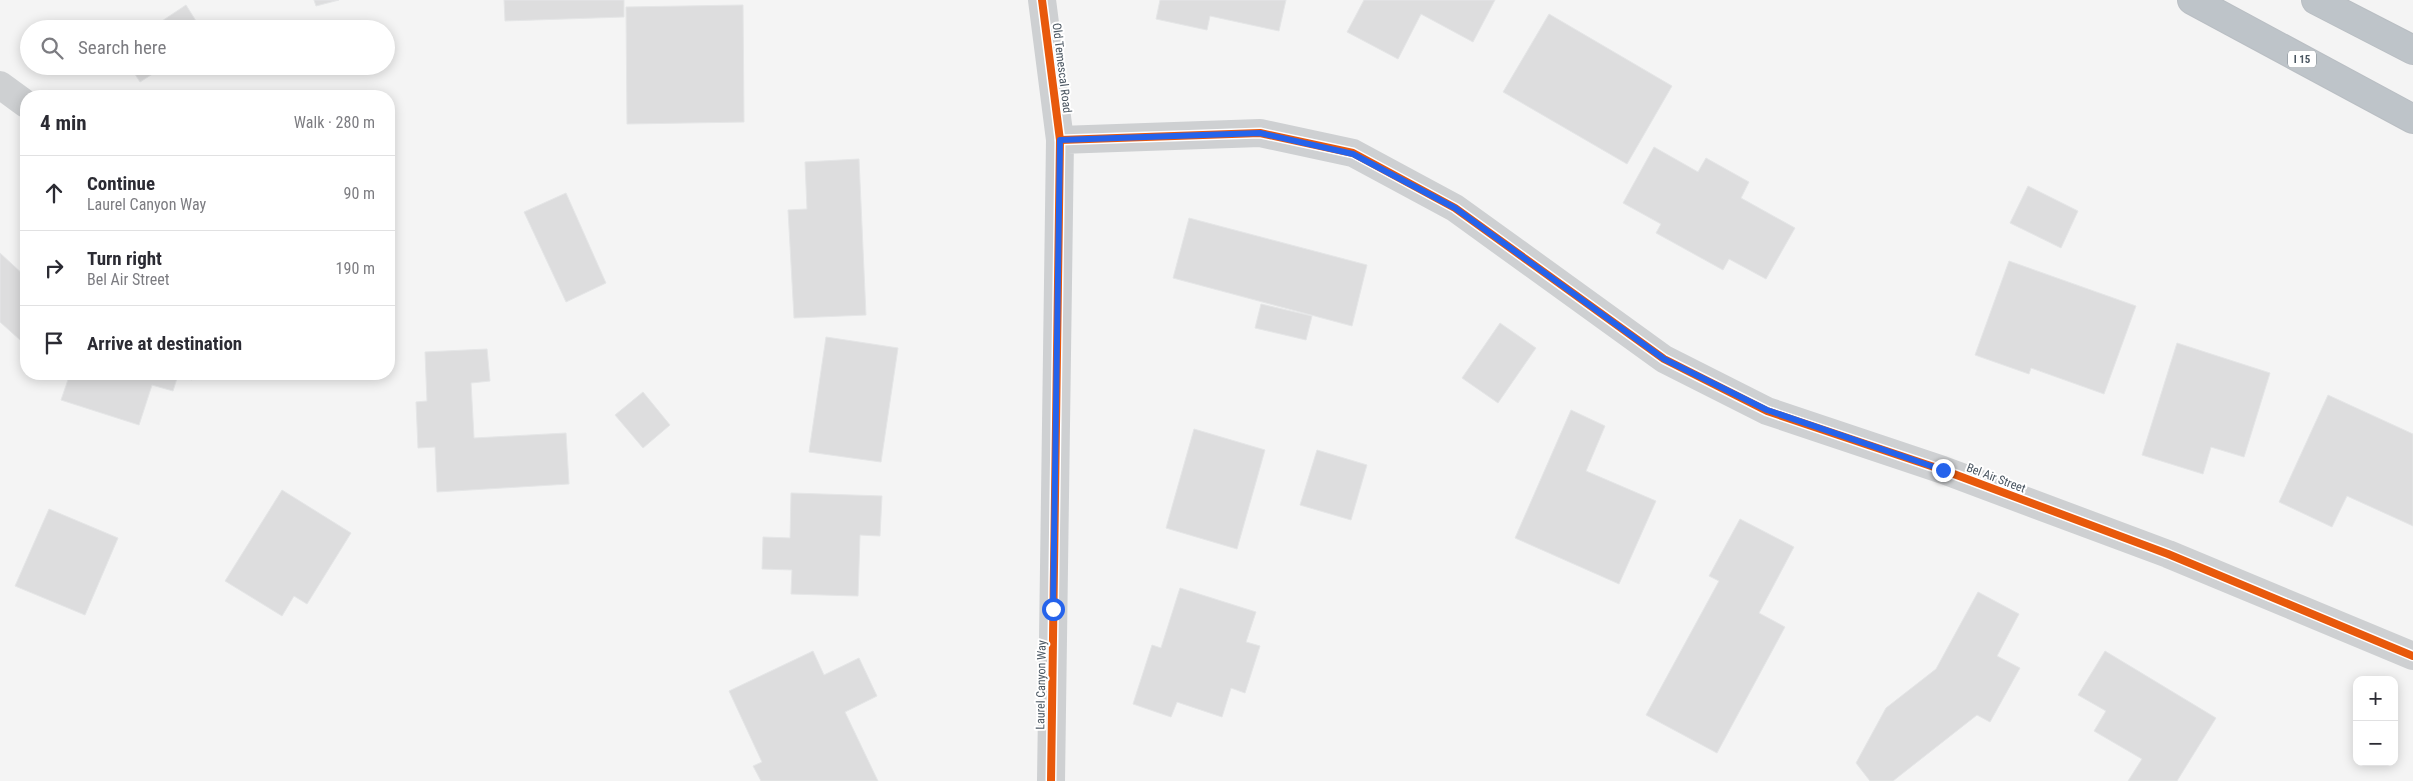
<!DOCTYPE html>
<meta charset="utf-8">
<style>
body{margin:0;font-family:"Roboto Condensed",sans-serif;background:#f2f2f3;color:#2b2b33}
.controls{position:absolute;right:15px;bottom:15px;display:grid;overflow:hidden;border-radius:10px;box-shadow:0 2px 12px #0003}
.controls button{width:45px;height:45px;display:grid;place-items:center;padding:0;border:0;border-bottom:1px solid #e1e1e2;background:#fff;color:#2b2b33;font:25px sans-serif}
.stop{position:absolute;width:15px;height:15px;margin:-11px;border:4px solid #2563eb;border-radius:50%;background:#fff}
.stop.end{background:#2563eb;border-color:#fff;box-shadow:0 1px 5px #0008}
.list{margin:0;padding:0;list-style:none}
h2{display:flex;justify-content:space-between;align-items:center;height:65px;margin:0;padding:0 20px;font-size:21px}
h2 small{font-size:16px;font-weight:400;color:#7c7c81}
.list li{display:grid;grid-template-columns:32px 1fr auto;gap:15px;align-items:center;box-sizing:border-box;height:75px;padding:0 20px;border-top:1px solid #e1e1e2}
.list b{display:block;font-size:19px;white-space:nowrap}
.list p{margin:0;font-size:16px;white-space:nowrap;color:#7c7c81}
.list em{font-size:16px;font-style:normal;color:#7c7c81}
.icon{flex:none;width:28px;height:28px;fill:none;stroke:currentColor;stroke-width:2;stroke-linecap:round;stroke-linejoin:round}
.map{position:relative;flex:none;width:2413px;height:781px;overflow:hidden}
.search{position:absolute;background:#fff;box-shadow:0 2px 12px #0003;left:20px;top:20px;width:375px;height:55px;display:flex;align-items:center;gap:12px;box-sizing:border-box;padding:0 18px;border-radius:28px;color:#7c7c81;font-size:19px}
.panel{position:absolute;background:#fff;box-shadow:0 2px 12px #0003;left:20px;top:90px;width:375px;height:290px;border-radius:20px}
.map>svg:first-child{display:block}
.building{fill:#ddddde;stroke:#e5e6e7}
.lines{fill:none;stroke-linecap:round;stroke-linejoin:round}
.motorway-casing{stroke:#b9bec3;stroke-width:30}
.minor{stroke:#ced0d2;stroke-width:28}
.tertiary{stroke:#ced0d2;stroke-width:28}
.motorway{stroke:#bec4c9;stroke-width:28}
.cycleway-casing{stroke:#fff;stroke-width:11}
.cycleway{stroke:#e8590c;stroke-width:8}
.route{stroke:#2563eb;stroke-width:6}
.labels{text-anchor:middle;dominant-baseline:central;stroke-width:4;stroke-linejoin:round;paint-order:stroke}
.shield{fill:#fff;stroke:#808990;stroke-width:1}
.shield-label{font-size:11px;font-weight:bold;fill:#4a5661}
.street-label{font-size:12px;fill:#4a5661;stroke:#fff}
</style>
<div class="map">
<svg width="2413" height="781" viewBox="0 0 2413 781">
<rect width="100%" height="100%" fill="#f4f4f4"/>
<g class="building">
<polygon points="314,0 339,0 316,6"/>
<polygon points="504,0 624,0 624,17 505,21"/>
<polygon points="1160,0 1286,0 1279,31 1210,16 1207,30 1156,19"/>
<polygon points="1364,0 1495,0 1473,42 1421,14 1398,59 1347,32"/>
<polygon points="186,5 201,29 150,29"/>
<polygon points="743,5 744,122 627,124 626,7"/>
<polygon points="1549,14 1672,86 1627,164 1503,92"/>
<polygon points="130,66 165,66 140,82"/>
<polygon points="1654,147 1698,172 1706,158 1749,182 1741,198 1795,228 1766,279 1729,259 1723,270 1656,233 1661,224 1623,203"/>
<polygon points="859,159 866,315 794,318 788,210 807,209 805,162"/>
<polygon points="2028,186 2078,211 2061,248 2010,223"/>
<polygon points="566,193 606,283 566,302 524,212"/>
<polygon points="1189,218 1367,265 1352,326 1173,278"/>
<polygon points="0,253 26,277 26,334 20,340 0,322"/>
<polygon points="2009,261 2136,306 2104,394 2031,368 2029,374 1975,355"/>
<polygon points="1261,304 1312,316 1306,340 1255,328"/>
<polygon points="1500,323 1536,348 1498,403 1462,378"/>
<polygon points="826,337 898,348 881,462 809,452"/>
<polygon points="2177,343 2270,373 2244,457 2211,447 2203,474 2142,455"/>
<polygon points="487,349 490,381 471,383 474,438 566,433 569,484 437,492 435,447 418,448 416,402 427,401 425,352"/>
<polygon points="70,374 194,374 192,380 178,375 173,391 152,385 139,425 61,400"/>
<polygon points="643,392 670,425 643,448 615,415"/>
<polygon points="2328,395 2413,434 2413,526 2347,496 2332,527 2279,502"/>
<polygon points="1571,410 1605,426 1586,471 1656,501 1619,584 1515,538"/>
<polygon points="1194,429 1265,450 1237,549 1166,528"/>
<polygon points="1317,450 1367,465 1351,520 1300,505"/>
<polygon points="282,490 351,533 307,604 294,596 282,616 225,581"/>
<polygon points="791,493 882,496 880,536 860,535 858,596 791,594 792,570 762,569 763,537 790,538"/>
<polygon points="49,509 118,538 85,615 15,586"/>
<polygon points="1740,519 1794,547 1759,613 1785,627 1717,753 1646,715 1719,581 1709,576"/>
<polygon points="1180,588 1256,612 1246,642 1260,646 1245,693 1231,688 1222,717 1177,702 1171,717 1133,704 1152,645 1161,648"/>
<polygon points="1978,592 2019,614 1997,656 2020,668 1990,722 1977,715 1893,781 1870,781 1856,763 1886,708 1936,669"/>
<polygon points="813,651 824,675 859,658 877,696 845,712 878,781 761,781 753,766 762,762 729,691"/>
<polygon points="2105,651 2216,718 2177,781 2128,781 2142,759 2094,731 2106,711 2078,695"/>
</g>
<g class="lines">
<g class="motorway-casing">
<g id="motorway">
<polyline points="2192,0 2413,119"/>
<polyline points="2316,0 2413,50"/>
</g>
</g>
<g class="minor">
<polyline points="0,85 26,104"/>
<polyline points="1051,781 1060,140 1260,133 1353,153 1455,208 1664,359 1767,411 1943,470 2168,554 2413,656"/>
</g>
<polyline class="tertiary" points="1042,0 1060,140"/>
<use href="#motorway" class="motorway"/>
<g class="cycleway-casing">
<g id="cycleway">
<polyline points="1042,0 1060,140 1051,781"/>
<polyline points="1060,140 1260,133 1353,153 1455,208 1664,359 1767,411 1943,470 2168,554 2413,656"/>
</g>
</g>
<use href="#cycleway" class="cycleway"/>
</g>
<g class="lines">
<polyline class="route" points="1053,609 1060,140 1260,133 1353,154 1455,208 1664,359 1767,410 1943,470"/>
</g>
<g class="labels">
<rect class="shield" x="2288" y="50.5" width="28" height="17" rx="4"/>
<g class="shield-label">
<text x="2302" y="59">I 15</text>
</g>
<g class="street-label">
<text transform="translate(1062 68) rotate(83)">Old Temescal Road</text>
<text transform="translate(1996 478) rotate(21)">Bel Air Street</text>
<text transform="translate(1041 685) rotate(-89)">Laurel Canyon Way</text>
</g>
</g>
</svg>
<div class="controls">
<button>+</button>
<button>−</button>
</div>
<div class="stop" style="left:1053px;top:609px"></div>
<div class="stop end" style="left:1943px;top:470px"></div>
<div class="search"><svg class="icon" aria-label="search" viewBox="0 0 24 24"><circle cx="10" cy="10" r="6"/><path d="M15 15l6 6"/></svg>Search here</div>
<section class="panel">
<h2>4 min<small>Walk · 280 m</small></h2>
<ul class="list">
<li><svg class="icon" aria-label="ahead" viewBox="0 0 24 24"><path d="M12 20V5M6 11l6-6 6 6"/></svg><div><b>Continue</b><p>Laurel Canyon Way</p></div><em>90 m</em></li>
<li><svg class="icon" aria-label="right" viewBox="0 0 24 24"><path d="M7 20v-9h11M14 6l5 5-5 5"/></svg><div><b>Turn right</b><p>Bel Air Street</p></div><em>190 m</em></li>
<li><svg class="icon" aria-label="arrive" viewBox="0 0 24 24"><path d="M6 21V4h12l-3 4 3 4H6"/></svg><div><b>Arrive at destination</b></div></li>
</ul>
</section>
</div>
